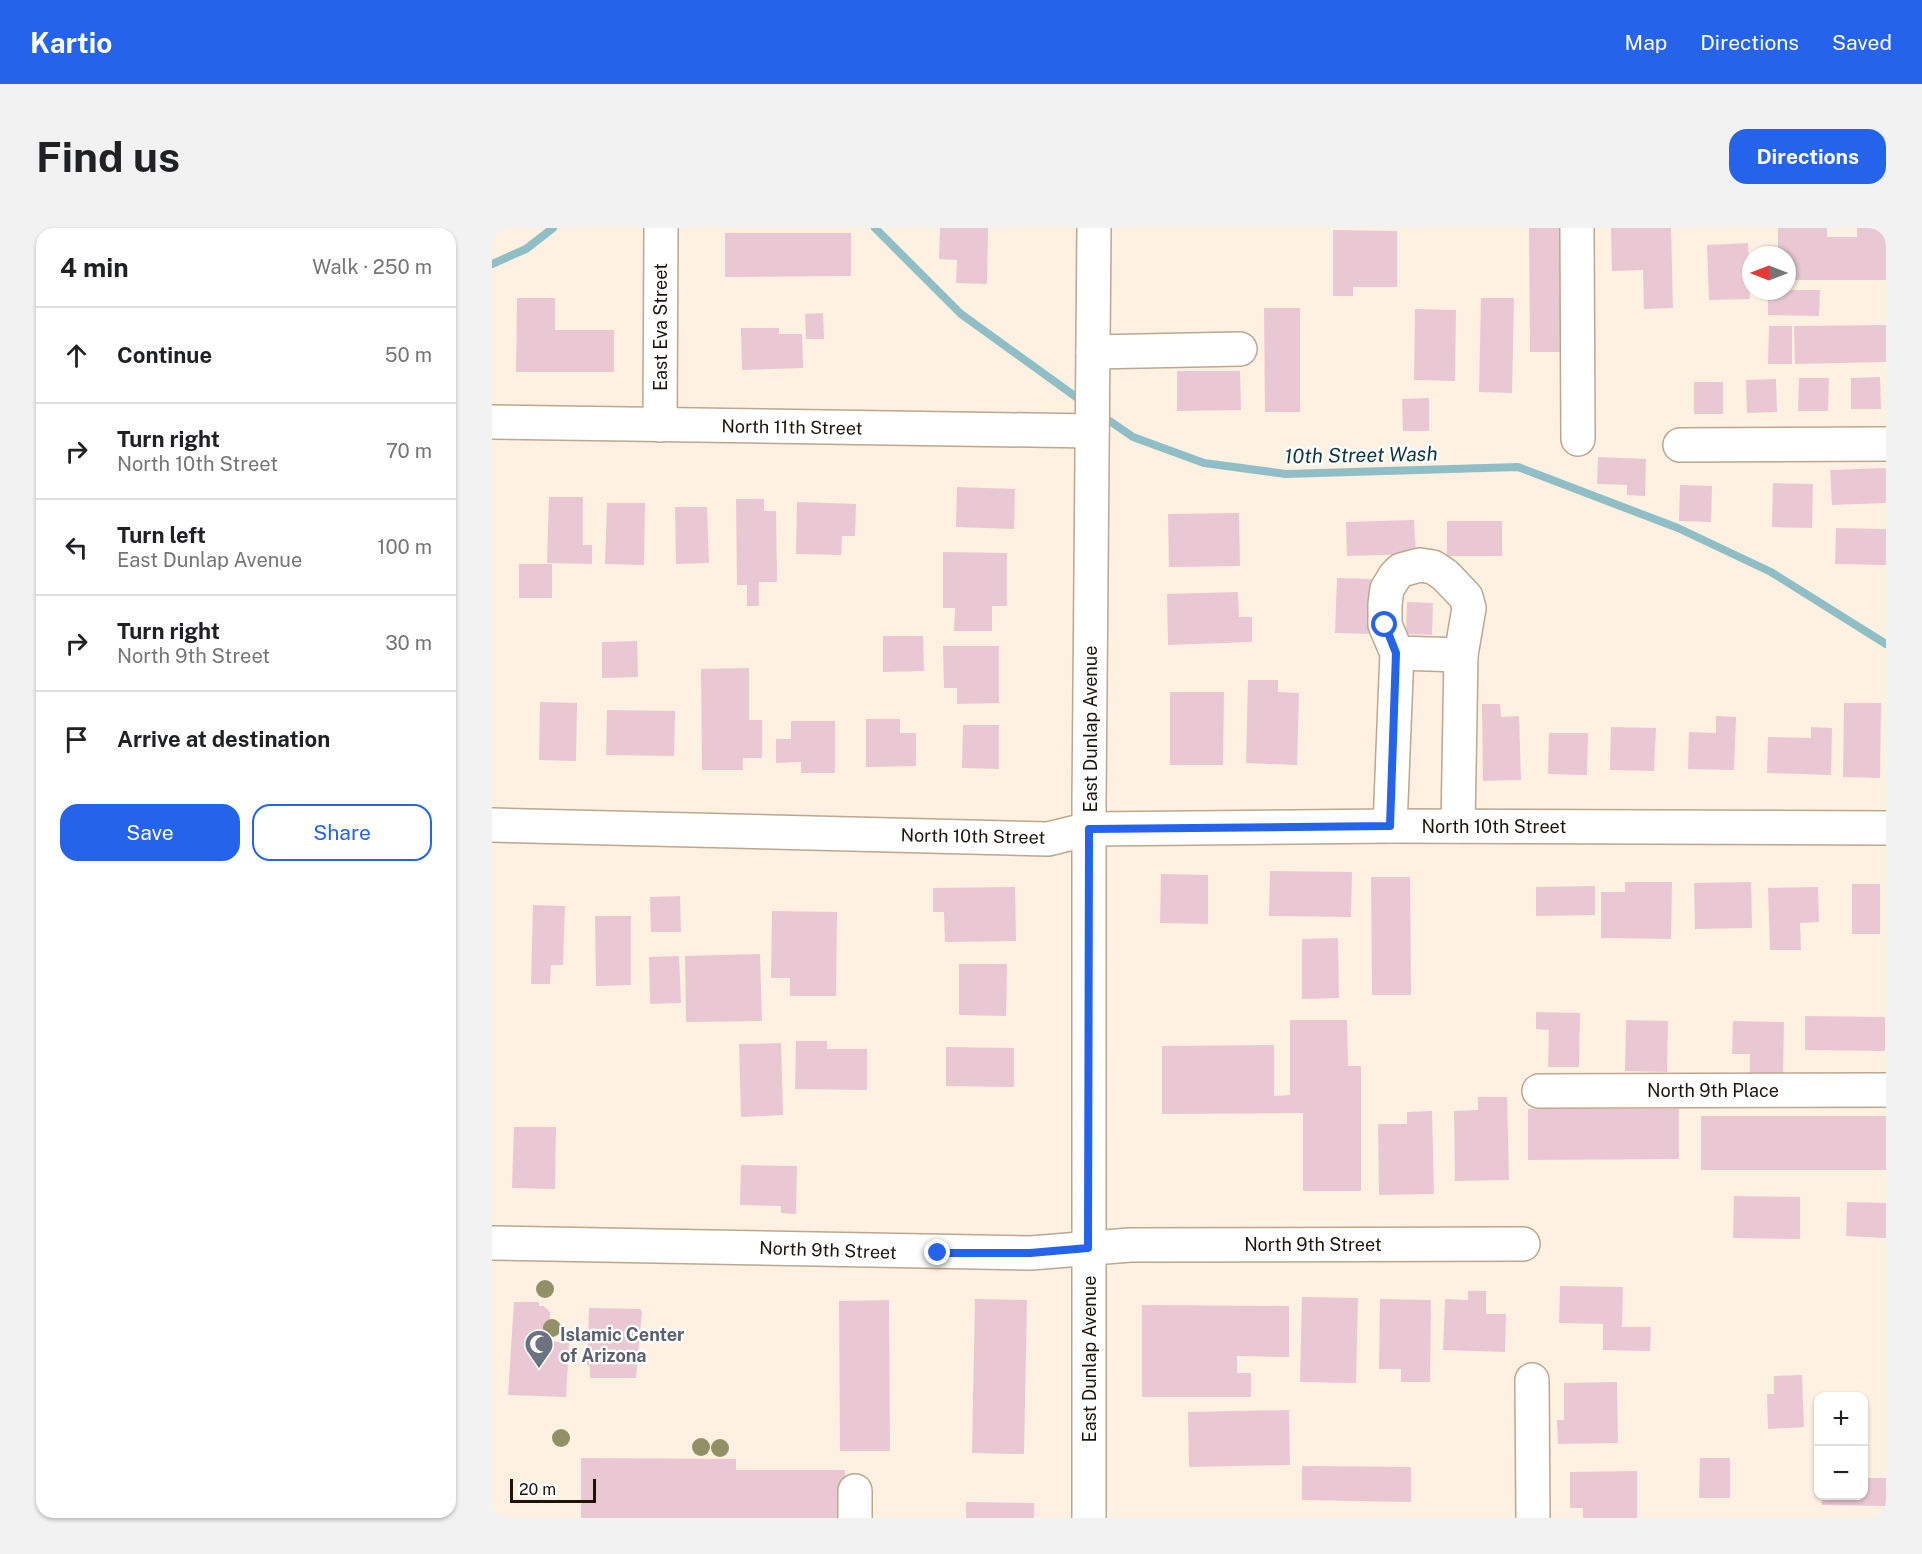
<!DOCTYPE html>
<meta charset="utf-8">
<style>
body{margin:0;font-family:"Public Sans",sans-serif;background:#f2f2f2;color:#202124}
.controls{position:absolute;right:18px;bottom:18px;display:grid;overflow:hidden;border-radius:12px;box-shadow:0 2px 4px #0004}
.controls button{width:54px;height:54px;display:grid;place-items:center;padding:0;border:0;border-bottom:2px solid #e0e0e0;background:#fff;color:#202124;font:30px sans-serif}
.compass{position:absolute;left:1250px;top:18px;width:54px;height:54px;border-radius:50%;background:#fff;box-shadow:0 2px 4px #0004;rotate:270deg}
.scale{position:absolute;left:18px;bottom:15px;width:86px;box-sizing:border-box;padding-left:6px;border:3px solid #1d150c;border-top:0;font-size:16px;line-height:21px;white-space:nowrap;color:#1d150c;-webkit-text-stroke:4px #fff;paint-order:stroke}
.stop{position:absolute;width:18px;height:18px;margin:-14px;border:4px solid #2563eb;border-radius:50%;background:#fff}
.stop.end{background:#2563eb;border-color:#fff;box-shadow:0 2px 6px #0008}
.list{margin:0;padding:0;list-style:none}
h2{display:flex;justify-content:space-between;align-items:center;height:78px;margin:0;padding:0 24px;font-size:26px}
h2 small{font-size:20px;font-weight:400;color:#757577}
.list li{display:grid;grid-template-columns:39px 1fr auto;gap:18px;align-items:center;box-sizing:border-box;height:96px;padding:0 24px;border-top:2px solid #e0e0e0}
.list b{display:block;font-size:22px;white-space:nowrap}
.list p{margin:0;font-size:20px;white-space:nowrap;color:#757577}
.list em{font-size:20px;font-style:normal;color:#757577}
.actions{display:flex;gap:12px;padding:18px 24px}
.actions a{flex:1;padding:14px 0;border:2px solid #2563eb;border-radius:18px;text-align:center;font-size:21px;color:#2563eb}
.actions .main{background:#2563eb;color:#fff}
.icon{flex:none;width:33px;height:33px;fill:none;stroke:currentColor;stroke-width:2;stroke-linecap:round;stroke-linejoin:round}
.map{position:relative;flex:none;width:1394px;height:1290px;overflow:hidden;border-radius:18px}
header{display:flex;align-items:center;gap:36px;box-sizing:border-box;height:84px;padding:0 30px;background:#2563eb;color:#fff}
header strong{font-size:28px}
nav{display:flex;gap:33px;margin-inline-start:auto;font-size:21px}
.intro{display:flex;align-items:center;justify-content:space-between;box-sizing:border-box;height:144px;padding:0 36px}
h1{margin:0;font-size:42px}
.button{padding:15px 27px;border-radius:18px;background:#2563eb;color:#fff;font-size:21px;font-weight:700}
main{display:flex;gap:36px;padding:0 36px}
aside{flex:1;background:#fff;border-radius:18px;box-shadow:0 2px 4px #0004}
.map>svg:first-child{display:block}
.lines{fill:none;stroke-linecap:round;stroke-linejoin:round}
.stream{stroke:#8fbec7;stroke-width:8}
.building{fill:#e9c8d4}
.minor-casing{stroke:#bca78f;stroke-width:36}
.minor{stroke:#fff;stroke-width:33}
.tree{fill:#929066}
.route{stroke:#2563eb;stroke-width:8}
.labels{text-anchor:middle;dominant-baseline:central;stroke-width:4.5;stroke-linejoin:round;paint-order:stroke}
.street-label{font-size:18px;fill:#1d150c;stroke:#fff}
.worship-label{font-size:18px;font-weight:bold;fill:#5b616d;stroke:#fff;text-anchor:start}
.water-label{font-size:20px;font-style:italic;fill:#0b3840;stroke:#fff}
</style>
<header>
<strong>Kartio</strong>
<nav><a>Map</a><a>Directions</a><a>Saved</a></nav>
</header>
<div class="intro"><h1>Find us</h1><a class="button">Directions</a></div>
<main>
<aside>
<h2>4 min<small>Walk · 250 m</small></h2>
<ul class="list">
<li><svg class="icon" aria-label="ahead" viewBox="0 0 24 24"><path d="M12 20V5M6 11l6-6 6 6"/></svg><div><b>Continue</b></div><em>50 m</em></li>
<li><svg class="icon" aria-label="right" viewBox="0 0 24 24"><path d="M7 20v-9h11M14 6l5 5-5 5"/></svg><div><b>Turn right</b><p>North 10th Street</p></div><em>70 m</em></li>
<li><svg class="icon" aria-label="left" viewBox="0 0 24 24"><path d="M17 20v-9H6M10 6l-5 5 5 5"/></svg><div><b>Turn left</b><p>East Dunlap Avenue</p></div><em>100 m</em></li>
<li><svg class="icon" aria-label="right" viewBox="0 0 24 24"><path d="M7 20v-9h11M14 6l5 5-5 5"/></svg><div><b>Turn right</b><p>North 9th Street</p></div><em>30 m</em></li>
<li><svg class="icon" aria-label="arrive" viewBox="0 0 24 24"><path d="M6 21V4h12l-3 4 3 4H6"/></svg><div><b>Arrive at destination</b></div></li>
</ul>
<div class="actions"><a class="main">Save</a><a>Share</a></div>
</aside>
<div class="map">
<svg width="1394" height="1290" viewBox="0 0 1394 1290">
<rect width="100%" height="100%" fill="#fef1e2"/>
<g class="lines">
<g class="stream">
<polyline points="383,0 469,86 591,174"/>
<polyline points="0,36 34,21 61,0"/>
<polyline points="609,187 641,209 712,235 794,246 1026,239 1186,300 1279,344 1394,416"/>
</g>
</g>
<g class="building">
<polygon points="448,0 496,0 495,56 464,55 465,32 447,31"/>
<polygon points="1037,0 1077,0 1078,124 1038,124"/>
<polygon points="1119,0 1179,0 1181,80 1152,81 1151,42 1120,43"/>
<polygon points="1286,0 1335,0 1335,9 1365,9 1365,0 1394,0 1394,52 1295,52 1295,27 1286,27"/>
<polygon points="841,2 905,3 905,59 861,59 861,68 841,68"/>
<polygon points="233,5 359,5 359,48 233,49"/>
<polygon points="1256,15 1258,71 1217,72 1215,17"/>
<polygon points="1295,62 1328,62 1327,88 1276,87 1276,63"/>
<polygon points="25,70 63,70 63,102 122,102 122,144 24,144"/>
<polygon points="989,70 1022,70 1020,165 987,164"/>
<polygon points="772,80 808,80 808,184 773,184"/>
<polygon points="923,81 964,82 963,153 922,152"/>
<polygon points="331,85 332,111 314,111 313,86"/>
<polygon points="1394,97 1394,134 1303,136 1302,98"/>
<polygon points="1277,98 1300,98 1300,136 1276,136"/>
<polygon points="249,100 287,100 287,106 310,106 311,140 250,142"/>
<polygon points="685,143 748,143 749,182 685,183"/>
<polygon points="1388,149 1389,181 1359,181 1359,150"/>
<polygon points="1307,150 1337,150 1336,183 1306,183"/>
<polygon points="1284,151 1285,184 1255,185 1254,152"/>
<rect x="1202" y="154" width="29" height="32"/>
<polygon points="937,170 937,203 911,203 910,171"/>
<polygon points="1106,229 1154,231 1153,268 1135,267 1135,257 1105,256"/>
<polygon points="1394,240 1394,275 1340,277 1338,242"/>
<polygon points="1281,255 1321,256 1320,300 1280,299"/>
<polygon points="1188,257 1220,258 1219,294 1187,293"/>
<polygon points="465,259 523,261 522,301 464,299"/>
<polygon points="57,269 91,269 91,317 100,317 100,336 55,335"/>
<polygon points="244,271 272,271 272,283 284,283 285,354 267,354 267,378 255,378 255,357 245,357"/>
<polygon points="305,274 364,276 363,308 350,308 349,327 304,326"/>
<polygon points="115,275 153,275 152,337 113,336"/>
<polygon points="183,279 215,279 217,335 184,336"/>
<polygon points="747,285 748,338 677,339 676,286"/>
<polygon points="922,292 924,326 855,328 854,294"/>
<rect x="955" y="293" width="55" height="35"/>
<polygon points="1344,300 1394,301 1394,337 1343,336"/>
<polygon points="451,324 515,325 515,378 500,378 500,403 462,403 463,380 451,380"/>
<rect x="27" y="336" width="33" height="34"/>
<polygon points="845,350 880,351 878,406 843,405"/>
<polygon points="746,364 747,389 760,389 760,414 676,417 675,366"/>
<polygon points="915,374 941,375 940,407 914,406"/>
<polygon points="391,408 431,408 432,443 391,444"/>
<polygon points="145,413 146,449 110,450 110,414"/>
<polygon points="451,418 507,418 507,475 465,476 465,460 452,460"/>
<polygon points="257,440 257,492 270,492 270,530 251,530 251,542 210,542 209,441"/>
<polygon points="756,452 786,452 786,464 807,465 805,537 754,535"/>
<polygon points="678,464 732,464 731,537 678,537"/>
<polygon points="48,474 85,475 84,533 47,532"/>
<polygon points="1352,475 1389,475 1388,550 1351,549"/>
<polygon points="990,476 1008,476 1009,489 1027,488 1029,552 991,553"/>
<polygon points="115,482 183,483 182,528 114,527"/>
<polygon points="1224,488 1244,489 1242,542 1196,541 1197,504 1224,505"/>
<polygon points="374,491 408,491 408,505 424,505 424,538 374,539"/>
<polygon points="299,493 343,493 343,545 309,545 309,534 284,535 284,511 299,511"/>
<polygon points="471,497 507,497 507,541 470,540"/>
<polygon points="1119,499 1164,500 1162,543 1118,542"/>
<polygon points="1319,499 1340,500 1339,547 1275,545 1276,509 1319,510"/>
<polygon points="1057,505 1096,505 1095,547 1056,546"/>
<polygon points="778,643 860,644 859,689 777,688"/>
<polygon points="669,646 716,647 716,696 668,695"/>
<polygon points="879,649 918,649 919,767 880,767"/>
<polygon points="1133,654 1180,654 1179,711 1109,710 1109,664 1133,664"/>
<polygon points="1259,654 1260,700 1203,701 1202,655"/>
<rect x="1360" y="656" width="28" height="50"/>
<polygon points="1103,658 1103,687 1044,688 1044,659"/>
<polygon points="523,659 524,713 453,714 452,684 441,684 441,660"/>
<polygon points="1326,659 1327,694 1308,695 1309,722 1278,722 1276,660"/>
<polygon points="188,668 189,704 159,704 158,669"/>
<polygon points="41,677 73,678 71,737 59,737 58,756 39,756"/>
<polygon points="280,683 345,684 344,768 298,768 298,750 279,750"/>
<polygon points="103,688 139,688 139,757 104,758"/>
<polygon points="846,710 847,770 810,771 810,711"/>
<polygon points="268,726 270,793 194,794 193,728"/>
<polygon points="187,728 189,775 158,776 157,729"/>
<polygon points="467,736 515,736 514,788 467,787"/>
<polygon points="1044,784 1088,785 1087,839 1056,839 1057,802 1044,801"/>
<polygon points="1313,788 1393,789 1393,823 1313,822"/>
<polygon points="798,792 855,792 856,838 869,838 869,963 811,963 811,885 670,886 670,818 782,817 782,868 798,867"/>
<polygon points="1134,792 1176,793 1175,844 1133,843"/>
<polygon points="1241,793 1292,794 1291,850 1258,849 1258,826 1240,826"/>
<polygon points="304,813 335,813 335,821 375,821 375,862 303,861"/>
<polygon points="289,815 291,887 249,889 247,816"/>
<polygon points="454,819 522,820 522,859 454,858"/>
<polygon points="986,869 1015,869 1017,952 963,953 962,883 986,882"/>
<polygon points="1036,881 1187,881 1187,931 1036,932"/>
<polygon points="940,883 942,966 887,967 886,896 915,896 915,884"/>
<rect x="1209" y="888" width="185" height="54"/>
<polygon points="22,899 64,899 63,961 20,960"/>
<polygon points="249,937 305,938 304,986 289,985 289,978 248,977"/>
<polygon points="1242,968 1308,969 1308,1011 1241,1010"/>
<polygon points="1355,974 1394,975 1394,1010 1354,1008"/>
<polygon points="1068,1058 1131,1059 1130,1099 1159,1099 1158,1123 1111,1122 1111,1096 1067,1095"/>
<polygon points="976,1063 994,1063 994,1086 1014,1086 1013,1124 951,1122 953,1071 976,1072"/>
<polygon points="810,1069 866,1070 864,1155 808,1154"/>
<polygon points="483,1071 535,1072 532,1226 480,1225"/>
<polygon points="888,1071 939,1072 938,1154 909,1154 909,1141 887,1141"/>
<polygon points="397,1072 398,1223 348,1223 347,1073"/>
<polygon points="22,1074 47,1074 47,1078 52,1078 58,1084 57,1113 77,1115 74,1169 16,1167"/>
<polygon points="650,1077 797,1078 797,1129 745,1128 745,1145 759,1145 759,1169 650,1169"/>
<polygon points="97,1080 148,1081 150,1084 144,1150 98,1150 98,1138 95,1137"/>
<polygon points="1310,1147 1312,1199 1276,1201 1275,1166 1282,1166 1282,1148"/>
<polygon points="1125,1154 1126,1215 1066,1216 1065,1192 1072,1192 1072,1155"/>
<polygon points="797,1182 798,1237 697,1239 696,1184"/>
<polygon points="89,1230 244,1231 244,1242 353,1242 352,1290 89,1290"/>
<polygon points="1208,1230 1238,1230 1238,1270 1207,1270"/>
<polygon points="810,1238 919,1239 919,1274 810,1272"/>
<polygon points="1145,1243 1145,1290 1091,1290 1091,1280 1078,1280 1078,1244"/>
<polygon points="1372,1250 1394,1250 1394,1278 1330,1277 1330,1268 1372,1268"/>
<polygon points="474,1274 542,1275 542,1290 474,1290"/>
</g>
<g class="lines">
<g class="minor-casing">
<g id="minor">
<polyline points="1085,0 1086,211"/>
<polyline points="601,124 748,121"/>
<polyline points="0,194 600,203"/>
<polyline points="168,197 169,0"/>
<polyline points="1188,217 1394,216"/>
<polyline points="905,425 969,427"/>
<polyline points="0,597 556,611 597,601 898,598 1394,600"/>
<polyline points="898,598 905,425 893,397 893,376 895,361 903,348 909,342 928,337 941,339 953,347 974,369 977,380 969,427 966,598"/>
<polyline points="1047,863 1394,862"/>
<polyline points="0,1015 539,1025 638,1017 1031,1016"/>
<polyline points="1040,1152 1041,1290"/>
<polyline points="363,1290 363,1263"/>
<polyline points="597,1290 597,576 602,0"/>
</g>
</g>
<use href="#minor" class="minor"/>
</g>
<g class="tree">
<circle cx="53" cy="1061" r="9"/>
<circle cx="60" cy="1100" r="9"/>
<circle cx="69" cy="1210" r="9"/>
<circle cx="209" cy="1219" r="9"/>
<circle cx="228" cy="1220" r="9"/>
</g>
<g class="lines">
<polyline class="route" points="446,1025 538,1025 596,1020 597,601 898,598 904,425 893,397"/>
</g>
<defs>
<g id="mosque-pin" transform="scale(1.5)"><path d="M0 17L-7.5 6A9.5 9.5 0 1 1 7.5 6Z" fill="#6b7280" stroke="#fff"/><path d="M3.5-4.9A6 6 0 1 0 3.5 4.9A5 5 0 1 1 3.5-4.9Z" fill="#fff"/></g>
</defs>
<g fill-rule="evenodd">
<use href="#mosque-pin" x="47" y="1116"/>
</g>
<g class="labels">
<g class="street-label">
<text transform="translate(168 99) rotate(-90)">East Eva Street</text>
<text transform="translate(300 199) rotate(1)">North 11th Street</text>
<text transform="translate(598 501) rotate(-90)">East Dunlap Avenue</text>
<text x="1002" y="598">North 10th Street</text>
<text transform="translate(481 608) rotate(1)">North 10th Street</text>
<text x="1221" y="862">North 9th Place</text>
<text x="821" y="1016">North 9th Street</text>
<text transform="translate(336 1022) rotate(2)">North 9th Street</text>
<text transform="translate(597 1131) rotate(-90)">East Dunlap Avenue</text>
</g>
<g class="worship-label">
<text x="68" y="1106">Islamic Center<tspan x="68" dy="21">of Arizona</tspan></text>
</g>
<g class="water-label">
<text transform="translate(869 227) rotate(-1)">10th Street Wash</text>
</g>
</g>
</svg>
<div class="controls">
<button>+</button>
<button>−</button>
</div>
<svg class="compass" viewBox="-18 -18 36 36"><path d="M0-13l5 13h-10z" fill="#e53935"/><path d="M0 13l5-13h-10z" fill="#757577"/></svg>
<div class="scale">20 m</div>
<div class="stop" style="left:893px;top:397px"></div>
<div class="stop end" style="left:446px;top:1025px"></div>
</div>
</main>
